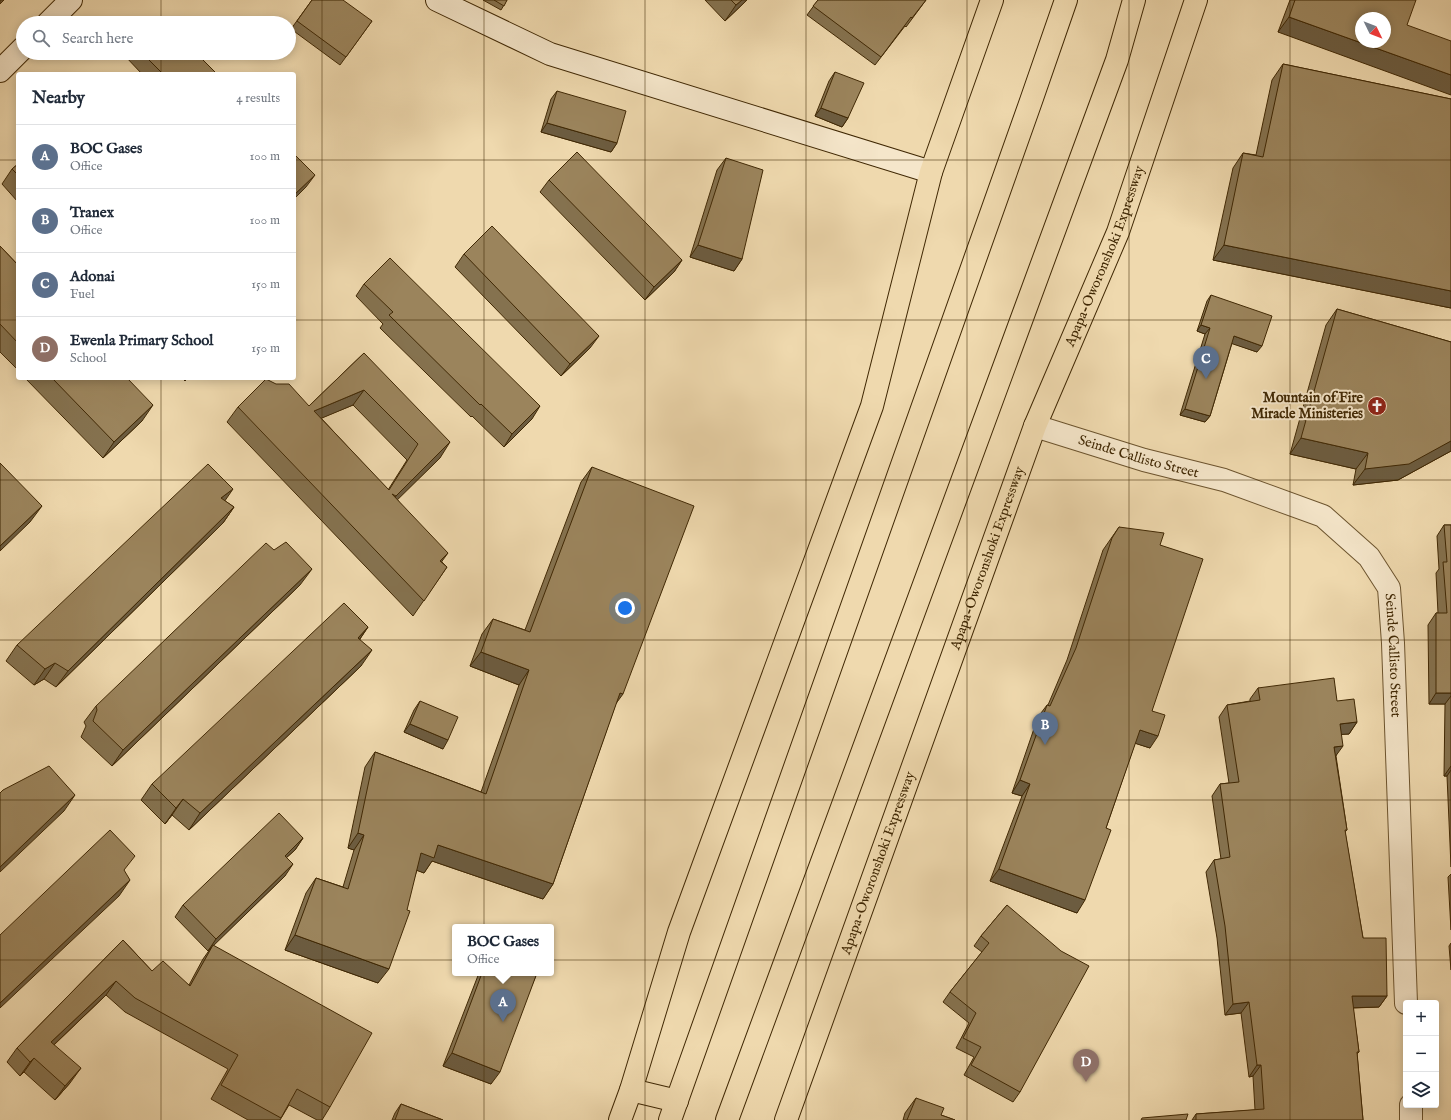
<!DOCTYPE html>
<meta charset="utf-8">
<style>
body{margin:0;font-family:"IM FELL English",serif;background:#f2f2f3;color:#1f2937}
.controls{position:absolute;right:12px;bottom:12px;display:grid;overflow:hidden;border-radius:4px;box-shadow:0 2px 10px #0003}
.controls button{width:36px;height:36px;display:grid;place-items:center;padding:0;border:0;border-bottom:1px solid #e0e1e3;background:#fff;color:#1f2937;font:20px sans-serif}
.compass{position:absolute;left:1355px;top:12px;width:36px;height:36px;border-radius:50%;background:#fff;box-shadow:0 2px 10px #0003;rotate:133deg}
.you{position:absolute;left:625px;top:608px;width:14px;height:14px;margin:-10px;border:3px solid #fff;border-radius:50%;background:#1a73e8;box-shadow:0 0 0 6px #1a73e833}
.badge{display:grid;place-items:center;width:26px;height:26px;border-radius:50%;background:#8f2418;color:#fff;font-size:13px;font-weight:700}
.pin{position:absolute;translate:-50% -33px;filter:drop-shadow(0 1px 2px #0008)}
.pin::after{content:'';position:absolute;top:21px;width:14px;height:12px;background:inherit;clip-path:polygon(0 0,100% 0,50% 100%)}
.popup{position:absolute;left:452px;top:924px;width:102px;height:52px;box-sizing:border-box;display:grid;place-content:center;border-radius:4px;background:#fff;filter:drop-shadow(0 1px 3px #0005);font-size:13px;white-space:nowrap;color:#747a83}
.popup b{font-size:15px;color:#1f2937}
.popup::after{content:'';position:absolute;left:50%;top:100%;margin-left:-8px;border:8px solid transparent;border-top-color:#fff}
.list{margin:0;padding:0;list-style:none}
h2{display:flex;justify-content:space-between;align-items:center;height:52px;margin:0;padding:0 16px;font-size:17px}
h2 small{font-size:13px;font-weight:400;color:#747a83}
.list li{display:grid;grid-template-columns:26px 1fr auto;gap:12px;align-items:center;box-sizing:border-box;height:64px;padding:0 16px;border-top:1px solid #e0e1e3}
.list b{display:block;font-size:15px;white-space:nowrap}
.list p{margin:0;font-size:13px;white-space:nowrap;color:#747a83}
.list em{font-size:13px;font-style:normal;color:#747a83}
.icon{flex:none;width:22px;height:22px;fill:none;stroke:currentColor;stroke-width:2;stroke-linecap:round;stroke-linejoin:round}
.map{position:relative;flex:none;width:1451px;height:1120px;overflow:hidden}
.search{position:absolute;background:#fff;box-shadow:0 2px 10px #0003;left:16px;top:16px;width:280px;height:44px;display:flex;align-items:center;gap:10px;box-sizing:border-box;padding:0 14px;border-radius:22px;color:#747a83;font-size:15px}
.panel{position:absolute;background:#fff;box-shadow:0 2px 10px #0003;left:16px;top:72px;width:280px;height:308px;border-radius:4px}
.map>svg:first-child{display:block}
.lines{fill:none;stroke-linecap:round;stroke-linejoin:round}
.street-casing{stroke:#6c542e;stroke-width:24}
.secondary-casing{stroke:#402804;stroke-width:24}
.primary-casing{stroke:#402804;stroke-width:24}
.highway-casing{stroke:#402804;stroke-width:24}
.street{stroke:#f5e6ca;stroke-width:22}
.secondary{stroke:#f5e6ca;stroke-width:22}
.primary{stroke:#efd9ae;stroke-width:22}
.highway{stroke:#efd9ae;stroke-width:22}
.wall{fill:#85724f;stroke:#402804;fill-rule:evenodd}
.shaded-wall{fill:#6c5c40;stroke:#402804}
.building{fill:#9b845c;stroke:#402804;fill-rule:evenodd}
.grid{fill:none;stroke:#402804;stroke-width:1;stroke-opacity:0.55}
.labels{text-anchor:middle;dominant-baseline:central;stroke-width:4;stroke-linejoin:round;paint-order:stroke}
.street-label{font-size:14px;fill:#402804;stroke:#f5e6ca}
.poi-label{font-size:14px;font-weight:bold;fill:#402804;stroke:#f5e6ca;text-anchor:end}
</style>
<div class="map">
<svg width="1451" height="1120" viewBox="0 0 1451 1120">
<rect width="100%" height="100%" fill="#efd9ae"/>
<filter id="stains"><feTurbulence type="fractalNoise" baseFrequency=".005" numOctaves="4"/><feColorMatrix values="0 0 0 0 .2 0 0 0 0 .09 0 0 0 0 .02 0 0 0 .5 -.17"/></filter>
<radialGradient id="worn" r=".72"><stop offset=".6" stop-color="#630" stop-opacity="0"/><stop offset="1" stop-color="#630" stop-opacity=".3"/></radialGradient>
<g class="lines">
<g class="street-casing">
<g id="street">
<path id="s1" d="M1035,426L1144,460L1224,480L1323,516L1369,557L1389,588L1393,643L1406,1003"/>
<polyline points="1411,1105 1411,1120"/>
</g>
</g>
<g class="secondary-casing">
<g id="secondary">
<polyline points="437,0 550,54 931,172"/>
<polyline points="48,23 71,0"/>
<polyline points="0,71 23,48"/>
</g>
</g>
<g class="primary-casing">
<g id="primary">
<polyline points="620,1120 631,1090 679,932 872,406 931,172 992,0"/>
<path id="s2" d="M786,1120L1035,426L1118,232L1196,0"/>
</g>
</g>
<g class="highway-casing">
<g id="highway">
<polyline points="631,1090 677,1101"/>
<polyline points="670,1120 1031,101 1066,0"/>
<polyline points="727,1120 1117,60 1134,0"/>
</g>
</g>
<use href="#street" class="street"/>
<use href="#secondary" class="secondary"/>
<use href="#primary" class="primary"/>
<use href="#highway" class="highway"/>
</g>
<g class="wall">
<polygon points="312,0 372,21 340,65 291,29"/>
<polygon points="483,0 507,0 501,10"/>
<polygon points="705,0 747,0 725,21"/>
<polygon points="818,0 926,0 906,27 905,26 875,65 807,15"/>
<polygon points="1290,0 1416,0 1278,32"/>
<polygon points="127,53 196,53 217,74 142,74 125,56"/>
<polygon points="1283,64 1451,99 1451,308 1213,260 1233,168 1243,153 1256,155 1272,80"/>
<polygon points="835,72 848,118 842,127 815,116 829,81"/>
<polygon points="557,91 617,143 611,152 541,132 551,99"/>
<polygon points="726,158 742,259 734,271 690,257 717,170"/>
<polygon points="18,164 18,202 2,184 12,169"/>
<polygon points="549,180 682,260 674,272 645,300 540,192"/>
<polygon points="0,246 18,265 18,370 0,352"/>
<polygon points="464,254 590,348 561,376 455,267"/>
<polygon points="364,284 532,419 504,447 472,416 471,417 380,328 383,324 356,296"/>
<polygon points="1211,295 1257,352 1232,343 1210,416 1205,422 1180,415 1205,334 1197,331 1207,301"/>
<polygon points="1337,309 1451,342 1451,451 1398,480 1353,485 1356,469 1290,454 1326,325"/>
<path d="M364,353L440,458L397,499L442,562L447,567L413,616L227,422L238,407L309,406ZM353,405L407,460L388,490L321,418Z"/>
<polygon points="25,378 127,378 142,421 103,458"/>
<polygon points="182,378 188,378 185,381"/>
<polygon points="592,467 616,703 553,884 543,899 432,861 424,873 417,870 378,983 285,950 306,893 316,878 343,887 354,850 348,848 365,767 375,752 481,792 519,685 470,666 482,634 493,619 525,630 581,482"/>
<polygon points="225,501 234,507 223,523 56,687 44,679 34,685 6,661 17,645"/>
<polygon points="1444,525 1451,525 1451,867 1447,776 1444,776 1445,704 1429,704 1428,625 1436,613 1438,613 1436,573 1439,569 1437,536"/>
<polygon points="1119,527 1160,545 1150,748 1135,743 1077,913 990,881 1022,796 1012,793 1038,717 1047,705 1048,705 1067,660 1103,550"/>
<polygon points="300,585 112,766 81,737 86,726 84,722 96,706"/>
<polygon points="368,627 360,639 361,666 189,830 172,815 165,824 141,800 152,784"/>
<polygon points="1258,688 1337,701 1357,722 1349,734 1341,734 1336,756 1347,830 1345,832 1363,938 1387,996 1379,1007 1353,1008 1359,1052 1357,1054 1363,1120 1192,1120 1196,1114 1255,1110 1253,1076 1249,1077 1241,1013 1225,1015 1217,938 1206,872 1214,860 1221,859 1212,796 1220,784 1229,783 1219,717 1227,705 1250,701 1250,699"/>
<polygon points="420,701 443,749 404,732 414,710"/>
<polygon points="303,838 295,850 286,858 285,876 213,945 330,1107 322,1120 317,1120 289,1105 280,1120 248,1120 211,1099 228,1069 125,1012 106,995 54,1045 70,1083 55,1100 24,1072 20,1076 7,1062 17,1048 123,940 152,971 189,985 203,959 213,945 208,951 175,917 183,905"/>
<polygon points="1451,874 1451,930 1448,877"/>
<polygon points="1007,905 1020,1092 1013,1102 964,1075 974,1057 956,1048 969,1023 943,1002 950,992 982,952 974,946 981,936"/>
<polygon points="1451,943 1451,970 1449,946"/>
<polygon points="479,973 537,973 491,1084 443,1066"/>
<polygon points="916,1098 941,1115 955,1120 903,1120 905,1113"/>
<polygon points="401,1104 443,1120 392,1120 395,1113"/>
</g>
<g class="shaded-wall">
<polygon points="0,0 4,0 0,4"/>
<polygon points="742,0 747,0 725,21 736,5"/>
<polygon points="1289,17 1451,75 1451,95 1278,32"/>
<polygon points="821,108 848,118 842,127 815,116"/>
<polygon points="547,123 617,143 611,152 541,132"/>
<polygon points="315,175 306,187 294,199 294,195"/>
<polygon points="698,245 742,259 734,271 690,257"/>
<polygon points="1224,245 1451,291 1451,308 1213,260"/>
<polygon points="682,260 674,272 645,300 654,287"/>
<polygon points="1201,325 1210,328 1205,334 1197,331"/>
<polygon points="599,336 590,348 561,376 570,364"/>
<polygon points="1234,336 1262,346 1257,352 1230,343"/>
<polygon points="364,390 353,405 303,426 314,411"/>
<polygon points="153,405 142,421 103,458 114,442"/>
<polygon points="540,406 532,419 504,447 512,434"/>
<polygon points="1185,409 1210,416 1205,422 1180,415"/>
<polygon points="1301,438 1368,453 1356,469 1290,454"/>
<polygon points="1451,441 1451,451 1398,480 1353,485 1365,469"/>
<polygon points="450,442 440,458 385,512 396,496"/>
<polygon points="233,489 222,505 221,498"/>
<polygon points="42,506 30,522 0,551 0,546"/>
<polygon points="234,507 223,523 56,687 68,671"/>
<polygon points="448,553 437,568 440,561"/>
<polygon points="312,569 300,585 112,766 123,750"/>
<polygon points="368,627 357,643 358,638"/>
<polygon points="372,650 361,666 189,830 200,813"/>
<polygon points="481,652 529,670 519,685 470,666"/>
<polygon points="55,663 44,679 34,685 45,669"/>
<polygon points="620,693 623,694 612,709"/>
<polygon points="1436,693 1451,693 1451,696 1445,704 1429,704"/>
<polygon points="1357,722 1349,734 1332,735 1340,724"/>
<polygon points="410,724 448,740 443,749 404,732"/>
<polygon points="1140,730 1158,736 1150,748 1131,742"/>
<polygon points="1343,746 1335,757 1334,747"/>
<polygon points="1451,766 1451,770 1447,776 1444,776"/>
<polygon points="1020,780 1030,784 1022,796 1012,793"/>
<polygon points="75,795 64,811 0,872 0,867"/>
<polygon points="183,799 172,815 165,824 176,808"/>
<polygon points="358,833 364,835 354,850 348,848"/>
<polygon points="303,838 295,850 276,867 285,856"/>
<polygon points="438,845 553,884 543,899 432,861 424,873 410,868 421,853"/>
<polygon points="293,864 285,876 208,951 216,939"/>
<polygon points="999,869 1085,900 1077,913 990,881"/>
<polygon points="130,880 119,896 0,1008 0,1003"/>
<polygon points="295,935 389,969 378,983 285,950"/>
<polygon points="116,981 106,995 41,1057 51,1042"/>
<polygon points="1352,996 1387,996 1379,1007 1344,1008"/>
<polygon points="1249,1002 1241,1013 1225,1015 1233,1004"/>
<polygon points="452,1053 500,1072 491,1084 443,1066"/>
<polygon points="34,1058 24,1072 20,1076 30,1062"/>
<polygon points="1257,1065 1261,1065 1253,1076 1249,1077"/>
<polygon points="81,1068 70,1083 55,1100 65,1086"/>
</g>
<g class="building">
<polygon points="312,0 343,0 372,21 346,57 297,21"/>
<polygon points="494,0 507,0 504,6"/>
<polygon points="731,0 742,0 736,5"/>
<polygon points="818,0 926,0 912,18 911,17 881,57 813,6"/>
<path d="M1295,0H1416L1407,25L1451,41V75L1289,17ZM1361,18H1385V42H1361Z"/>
<polygon points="161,17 167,23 155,23"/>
<polygon points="142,53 196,53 217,74 163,74"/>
<polygon points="1283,64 1451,99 1451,291 1224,245 1243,153 1263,157"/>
<polygon points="835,72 864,83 848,118 821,108"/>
<polygon points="557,91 626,111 617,143 547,123"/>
<polygon points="577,152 682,260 654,287 549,180"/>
<polygon points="294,154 315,175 294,195"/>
<polygon points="726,158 763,170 742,259 698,245"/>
<polygon points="18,164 18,175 12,169"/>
<polygon points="492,226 599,336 570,364 464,254"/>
<polygon points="0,246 18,265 18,343 0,324"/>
<polygon points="390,258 540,406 512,434 481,404 480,405 389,315 393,312 364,284"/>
<polygon points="1211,295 1272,316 1262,346 1234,336 1210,416 1185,409 1210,328 1201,325"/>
<polygon points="1337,309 1451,342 1451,441 1409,464 1365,469 1368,453 1301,438"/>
<path d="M364,353L450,442L396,496L392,494L448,553L440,561L447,567L424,601L238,407L266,379L276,384H289L309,406ZM364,390L418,444L389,490L314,411Z"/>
<polygon points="52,378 127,378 153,405 114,442"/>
<polygon points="0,463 42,506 0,546"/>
<polygon points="208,464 233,489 221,498 234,507 68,671 55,663 45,669 17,645"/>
<polygon points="592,467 694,506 623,694 620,693 553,884 438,845 434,858 421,853 407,910 410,911 389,969 295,935 316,878 348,889 364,835 358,833 375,752 486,794 529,670 481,652 493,619 530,632"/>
<polygon points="1444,525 1451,525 1451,693 1436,693 1436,613 1447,613 1443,562 1447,562"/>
<polygon points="1119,527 1164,533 1160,545 1203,559 1152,711 1165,715 1158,736 1140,730 1106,828 1111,830 1085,900 999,869 1030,784 1020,780 1047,705 1050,706 1076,648 1112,538"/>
<polygon points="286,542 312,569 123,750 93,721 97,710 96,706 266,543 274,550"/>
<polygon points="344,603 368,627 358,638 372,650 200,813 183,799 176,808 152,784"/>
<polygon points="1334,678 1337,701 1354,699 1357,722 1340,724 1343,746 1334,747 1347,830 1345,830 1363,938 1386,938 1387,996 1352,996 1359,1052 1357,1052 1363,1120 1196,1120 1196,1114 1264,1109 1261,1065 1257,1065 1249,1002 1233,1004 1225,926 1214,860 1230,857 1220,784 1239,782 1227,705 1260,700 1258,688"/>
<polygon points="420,701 458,717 448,740 410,724"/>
<polygon points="49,766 75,795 0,867 0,793 3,790"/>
<polygon points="279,813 303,838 285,856 293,864 216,939 183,905"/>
<polygon points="110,830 135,856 124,870 130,880 0,1003 0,935"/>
<polygon points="1007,905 1061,951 1089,966 1020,1092 971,1065 981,1047 963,1038 976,1013 950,992 989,943 981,936"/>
<polygon points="123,940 152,971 163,961 190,986 213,945 372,1033 330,1107 297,1089 281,1118 221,1085 238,1055 135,998 116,981 51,1042 81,1068 65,1086 34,1058 30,1062 17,1048"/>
<polygon points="482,973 537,973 500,1072 452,1053"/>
<polygon points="916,1098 944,1108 941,1115 955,1120 907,1120"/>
<polygon points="401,1104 443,1120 395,1120"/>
<polygon points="1188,1114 1186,1120 1141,1120 1142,1118"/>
</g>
<path class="grid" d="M161,0V23M322,0V1120M484,0V1120M645,0V1120M806,0V1120M967,0V1120M1129,0V1120M1290,0V1120M161,53V74M0,160H18M294,160H1451M0,320H18M294,320H1451M161,378V1120M0,480H1451M0,640H1451M0,800H1451M0,960H1451"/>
<defs>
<g id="church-disc" transform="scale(1)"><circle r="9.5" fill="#8f2418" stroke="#f5e6ca"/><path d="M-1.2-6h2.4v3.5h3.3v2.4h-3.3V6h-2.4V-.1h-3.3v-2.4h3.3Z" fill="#fff"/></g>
</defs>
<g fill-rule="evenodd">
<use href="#church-disc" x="1377" y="406"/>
</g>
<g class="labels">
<g class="street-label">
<text stroke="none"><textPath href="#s2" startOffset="921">Apapa-Oworonshoki Expressway</textPath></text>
<text stroke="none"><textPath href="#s1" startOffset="108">Seinde Callisto Street</textPath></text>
<text stroke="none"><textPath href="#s2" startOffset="597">Apapa-Oworonshoki Expressway</textPath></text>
<text stroke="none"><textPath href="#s1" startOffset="468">Seinde Callisto Street</textPath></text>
<text stroke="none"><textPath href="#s2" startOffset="273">Apapa-Oworonshoki Expressway</textPath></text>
</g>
<g class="poi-label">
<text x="1363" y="398">Mountain of Fire<tspan x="1363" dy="16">Miracle Ministeries</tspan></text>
</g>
</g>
<rect width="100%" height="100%" filter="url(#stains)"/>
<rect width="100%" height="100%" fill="url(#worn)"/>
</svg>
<div class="controls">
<button>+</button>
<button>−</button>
<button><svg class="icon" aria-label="layers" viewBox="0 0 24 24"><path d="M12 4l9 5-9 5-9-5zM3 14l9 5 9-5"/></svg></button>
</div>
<svg class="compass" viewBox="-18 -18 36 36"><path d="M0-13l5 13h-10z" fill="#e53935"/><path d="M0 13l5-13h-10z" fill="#747a83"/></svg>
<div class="you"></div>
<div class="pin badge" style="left:503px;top:1022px;background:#5c6f8a">A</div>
<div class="popup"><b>BOC Gases</b>Office</div>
<div class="pin badge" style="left:1045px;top:745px;background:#5c6f8a">B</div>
<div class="pin badge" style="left:1206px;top:379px;background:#5c6f8a">C</div>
<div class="pin badge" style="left:1086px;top:1082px;background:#8d6e63">D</div>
<div class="search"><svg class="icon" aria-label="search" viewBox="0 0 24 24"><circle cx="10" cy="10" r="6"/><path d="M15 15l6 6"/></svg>Search here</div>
<section class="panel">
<h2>Nearby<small>4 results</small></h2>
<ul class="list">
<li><span class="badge" style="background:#5c6f8a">A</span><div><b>BOC Gases</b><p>Office</p></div><em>100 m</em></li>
<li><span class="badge" style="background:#5c6f8a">B</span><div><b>Tranex</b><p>Office</p></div><em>100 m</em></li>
<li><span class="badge" style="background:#5c6f8a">C</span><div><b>Adonai</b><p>Fuel</p></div><em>150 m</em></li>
<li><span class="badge" style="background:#8d6e63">D</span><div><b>Ewenla Primary School</b><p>School</p></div><em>150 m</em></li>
</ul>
</section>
</div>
